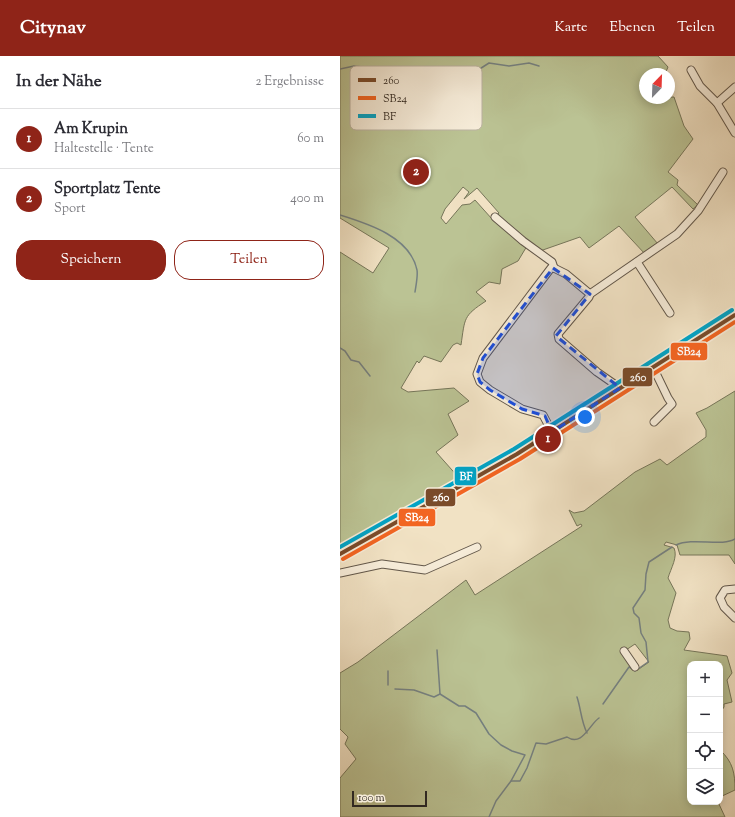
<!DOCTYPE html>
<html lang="de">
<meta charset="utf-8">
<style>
body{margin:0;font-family:"Sorts Mill Goudy",serif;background:#f7f7f7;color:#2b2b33}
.controls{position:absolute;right:12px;bottom:12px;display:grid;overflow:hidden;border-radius:8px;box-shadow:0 2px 10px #0003}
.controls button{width:36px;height:36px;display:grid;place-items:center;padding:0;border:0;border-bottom:1px solid #e1e1e2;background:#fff;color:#2b2b33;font:20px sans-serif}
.compass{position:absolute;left:299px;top:12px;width:36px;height:36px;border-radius:50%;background:#fff;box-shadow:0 2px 10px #0003;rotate:23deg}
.scale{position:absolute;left:12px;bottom:10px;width:75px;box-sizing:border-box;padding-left:4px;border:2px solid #322921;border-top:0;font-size:11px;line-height:14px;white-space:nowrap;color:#322921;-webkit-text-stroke:3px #f6ecd9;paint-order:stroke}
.you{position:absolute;left:245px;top:361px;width:14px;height:14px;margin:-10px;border:3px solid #fff;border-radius:50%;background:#1a73e8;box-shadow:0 0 0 6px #1a73e833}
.badge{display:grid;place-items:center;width:26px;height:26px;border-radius:50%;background:#8f2418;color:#fff;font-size:13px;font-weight:700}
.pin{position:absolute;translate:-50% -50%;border:2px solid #fff;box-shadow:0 1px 4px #0006}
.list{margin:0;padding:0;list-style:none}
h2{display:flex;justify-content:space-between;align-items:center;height:52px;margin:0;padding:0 16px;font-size:17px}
h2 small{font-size:13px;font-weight:400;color:#7c7c81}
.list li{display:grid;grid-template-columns:26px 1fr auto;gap:12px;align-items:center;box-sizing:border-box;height:60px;padding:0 16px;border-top:1px solid #e1e1e2}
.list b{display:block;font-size:15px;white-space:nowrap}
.list p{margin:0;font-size:13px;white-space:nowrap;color:#7c7c81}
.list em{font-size:13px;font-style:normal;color:#7c7c81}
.actions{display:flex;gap:8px;padding:12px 16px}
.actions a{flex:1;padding:9px 0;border:1px solid #8f2418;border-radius:16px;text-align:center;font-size:14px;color:#8f2418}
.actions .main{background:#8f2418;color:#fff}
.icon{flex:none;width:22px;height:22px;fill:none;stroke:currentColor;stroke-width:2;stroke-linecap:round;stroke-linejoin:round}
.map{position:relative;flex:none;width:395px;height:761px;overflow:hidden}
header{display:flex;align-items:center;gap:24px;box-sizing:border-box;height:56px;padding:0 20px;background:#8f2418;color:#fff}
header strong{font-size:19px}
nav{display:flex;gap:22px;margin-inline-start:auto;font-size:14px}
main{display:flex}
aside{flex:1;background:#fff}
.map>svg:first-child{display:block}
.green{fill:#bbc394;stroke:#76765a;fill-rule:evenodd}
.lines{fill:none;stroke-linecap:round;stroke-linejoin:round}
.stream{stroke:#758080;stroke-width:1.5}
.minor-casing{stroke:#62574a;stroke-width:9}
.major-casing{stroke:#322921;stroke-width:11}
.minor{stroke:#f6ecd9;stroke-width:7}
.major{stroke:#e8c182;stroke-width:9}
.bus-1-casing{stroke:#f6ecd9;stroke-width:7}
.bus-2-casing{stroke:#f6ecd9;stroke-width:7}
.bus-3-casing{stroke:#f6ecd9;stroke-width:7}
.bus-1{stroke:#7a4b2a;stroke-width:4}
.bus-2{stroke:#f26522;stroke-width:4}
.bus-3{stroke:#02a3c5;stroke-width:4}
.marked{fill:#1d4ed8;fill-opacity:0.2;stroke:#1d4ed8;stroke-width:3;stroke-dasharray:8 5;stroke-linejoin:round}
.key{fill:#f6ecd9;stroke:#bbb2a2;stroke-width:1}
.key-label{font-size:11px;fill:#322921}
.line-badge{stroke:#f6ecd9;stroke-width:1.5}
.badge-label{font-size:11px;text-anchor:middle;font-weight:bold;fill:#fff}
</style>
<header>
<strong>Citynav</strong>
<nav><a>Karte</a><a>Ebenen</a><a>Teilen</a></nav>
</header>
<main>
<aside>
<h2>In der Nähe<small>2 Ergebnisse</small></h2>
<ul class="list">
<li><span class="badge">1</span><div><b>Am Krupin</b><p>Haltestelle · Tente</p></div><em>60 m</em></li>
<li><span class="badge">2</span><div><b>Sportplatz Tente</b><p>Sport</p></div><em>400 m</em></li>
</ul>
<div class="actions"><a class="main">Speichern</a><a>Teilen</a></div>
</aside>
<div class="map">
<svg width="395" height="761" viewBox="0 0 395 761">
<rect width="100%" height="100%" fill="#f1e2c4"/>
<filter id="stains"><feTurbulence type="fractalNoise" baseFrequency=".005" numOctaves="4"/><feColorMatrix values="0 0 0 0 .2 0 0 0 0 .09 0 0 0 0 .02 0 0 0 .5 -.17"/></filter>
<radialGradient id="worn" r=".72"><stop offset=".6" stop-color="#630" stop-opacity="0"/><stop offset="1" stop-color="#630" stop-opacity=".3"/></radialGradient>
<g class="green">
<path d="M0,0H318L328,11L325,18H305V42L334,41L344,70L353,83L328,116L338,124L337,129L358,149L353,153L332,131L295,161L318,188L305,198L279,170L249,192L240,181L200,195L187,190L178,205L162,213L160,228L149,226L136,236L146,245C123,260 125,262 121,289L117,287L113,289L101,306L84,300L79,307L77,305L61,332L68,336L114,332L129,345L108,358L118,379L96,396L120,423L0,490V196L33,217L49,192L0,162ZM123,131L129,136L124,143L137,132L159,157L152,163L135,144L130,148L122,149L106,168L101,162L105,153Z"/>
<path d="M395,335V508L389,499H340L337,489L326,486L324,489L334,492C338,501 331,512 328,522L336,537L328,564L330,572L337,575L349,576L350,583L344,594L387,600L392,617L387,624L392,646L384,648V651L380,657V608H350V746H378L385,761H0V722L16,703L5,688L8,681L0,673V617L18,606L126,524L135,539L242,470L241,468L237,470L229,454L234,457L244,455L295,416L320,403L327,409L366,381V374L356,357L367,352ZM295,588L309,606L299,613L286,594Z"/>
<path d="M380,694C393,706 395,717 395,734L380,741Z"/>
</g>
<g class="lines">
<g class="stream">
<polyline points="0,13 14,10 48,14 52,11 72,13 74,11 82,17 98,15 119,21 135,16 149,7 169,10 189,7 199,10"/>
<path d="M0,159C29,168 70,181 77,214C78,220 76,229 75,236"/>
<polyline points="0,292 5,295 11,304 19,306 30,320"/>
<path d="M336,489C353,481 382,491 395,483"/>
<polyline points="97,594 100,638"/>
<polyline points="48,615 48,629"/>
<polyline points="55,633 74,634 94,641 100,638 119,650 125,650 136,657 149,678 161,689 172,695 185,699 171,725"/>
<path d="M237,641C241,653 241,665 247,677"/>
<polyline points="263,648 289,611 295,615 308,606 306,586 301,577 299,562 294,557 293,552 305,534 306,518 309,506 332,491"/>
<path d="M149,761L156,745L171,725H180L187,712L196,687L206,688L227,681C242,691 249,669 259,662"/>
</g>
<g class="minor-casing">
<g id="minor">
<polyline points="351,14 360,30 377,47 395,77"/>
<polyline points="377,47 395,31"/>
<polyline points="155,161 183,185 212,206 214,212"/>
<polyline points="297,206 330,257"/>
<polyline points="214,212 226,218 250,238 249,241 218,278 219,283 257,316 280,332"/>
<polyline points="250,238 337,178 358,155 383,116"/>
<polyline points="313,311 328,342 332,348 314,366"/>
<polyline points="212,376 203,359 182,353 150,334 140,326 137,318 143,302 211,212 214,212"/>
<polyline points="0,517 42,508 85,514 137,491"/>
<polyline points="395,533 385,534 380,542 384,551 395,562"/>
<polyline points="284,595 295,611"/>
</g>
</g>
<g class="major-casing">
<polyline id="major" points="0,498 177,398 395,259"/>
</g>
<use href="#minor" class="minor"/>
<use href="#major" class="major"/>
<g class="bus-1-casing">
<polyline id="bus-1" points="0,498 177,398 395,259"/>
</g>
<g class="bus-2-casing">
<polyline id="bus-2" points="3,503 180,403 395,266"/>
</g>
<g class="bus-3-casing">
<polyline id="bus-3" points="0,491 174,393 392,254"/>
</g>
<use href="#bus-1" class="bus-1"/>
<use href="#bus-2" class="bus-2"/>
<use href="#bus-3" class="bus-3"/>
</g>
<path class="marked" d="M213,212L250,238L216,280L280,332L212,376L205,360L182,353L150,334L140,326L137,318L143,302Z"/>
<rect x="10" y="10" width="132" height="64" rx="6" class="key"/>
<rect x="18" y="22" width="18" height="4" fill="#7a4b2a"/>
<rect x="18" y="40" width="18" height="4" fill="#f26522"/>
<rect x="18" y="58" width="18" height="4" fill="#02a3c5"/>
<g class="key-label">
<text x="43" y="28">260</text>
<text x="43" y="46">SB24</text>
<text x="43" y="64">BF</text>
</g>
<g class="line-badge">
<rect x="330" y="286" width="38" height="19" rx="4" fill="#f26522"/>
<rect x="282" y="311" width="31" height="20" rx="4" fill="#7a4b2a"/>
<rect x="114" y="410" width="23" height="20" rx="4" fill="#02a3c5"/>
<rect x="85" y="432" width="31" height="19" rx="4" fill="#7a4b2a"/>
<rect x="58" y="452" width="38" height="19" rx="4" fill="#f26522"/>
</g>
<g class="badge-label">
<text x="349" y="299">SB24</text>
<text x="298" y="325">260</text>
<text x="126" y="424">BF</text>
<text x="101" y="445">260</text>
<text x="77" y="465">SB24</text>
</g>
<rect width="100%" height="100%" filter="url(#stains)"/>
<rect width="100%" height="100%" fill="url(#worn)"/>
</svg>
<div class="controls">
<button>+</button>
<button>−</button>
<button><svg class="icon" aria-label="locate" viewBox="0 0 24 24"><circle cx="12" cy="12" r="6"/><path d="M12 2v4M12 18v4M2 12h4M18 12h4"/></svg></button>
<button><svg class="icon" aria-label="layers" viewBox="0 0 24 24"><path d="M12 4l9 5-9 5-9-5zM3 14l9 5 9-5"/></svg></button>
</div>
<svg class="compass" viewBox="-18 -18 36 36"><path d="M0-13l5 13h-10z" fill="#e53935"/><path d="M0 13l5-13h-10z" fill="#7c7c81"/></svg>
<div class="scale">100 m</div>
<div class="you"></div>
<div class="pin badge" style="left:208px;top:383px">1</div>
<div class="pin badge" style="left:76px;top:116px">2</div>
</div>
</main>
